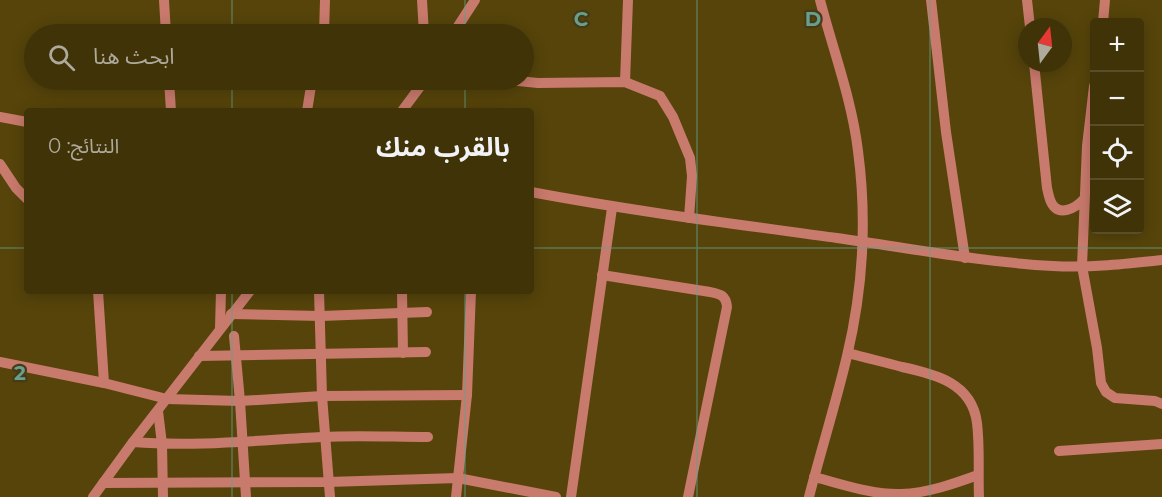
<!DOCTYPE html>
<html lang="ar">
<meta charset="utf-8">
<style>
body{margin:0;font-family:Montserrat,"Noto Sans Arabic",sans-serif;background:#4b3f16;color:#f1f3f6;direction:rtl}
.controls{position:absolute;right:18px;top:18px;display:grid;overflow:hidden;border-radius:6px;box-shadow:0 3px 15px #0003}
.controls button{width:54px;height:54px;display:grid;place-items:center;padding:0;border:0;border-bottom:2px solid #594e29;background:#403308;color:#f1f3f6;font:30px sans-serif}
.compass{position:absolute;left:1018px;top:18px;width:54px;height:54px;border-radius:50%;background:#403308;box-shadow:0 3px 15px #0003;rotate:15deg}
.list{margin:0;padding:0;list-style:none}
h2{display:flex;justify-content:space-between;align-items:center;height:78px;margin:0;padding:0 24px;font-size:26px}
h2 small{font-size:20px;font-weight:400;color:#aeaa9c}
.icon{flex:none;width:33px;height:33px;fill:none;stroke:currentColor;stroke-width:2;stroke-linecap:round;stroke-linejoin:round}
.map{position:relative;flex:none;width:1162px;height:497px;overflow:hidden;direction:ltr}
.search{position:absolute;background:#403308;box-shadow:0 3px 15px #0003;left:24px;top:24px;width:510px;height:66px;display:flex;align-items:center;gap:15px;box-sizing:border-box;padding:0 21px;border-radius:33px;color:#aeaa9c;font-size:22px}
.panel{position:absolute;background:#403308;box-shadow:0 3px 15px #0003;left:24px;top:108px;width:510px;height:186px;border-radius:6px;direction:rtl}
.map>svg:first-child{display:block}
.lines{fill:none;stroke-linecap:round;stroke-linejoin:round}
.minor{stroke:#c87a6c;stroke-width:10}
.grid{fill:none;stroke:#67a08e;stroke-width:1.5;stroke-opacity:0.55}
.grid-label{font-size:20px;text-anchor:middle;font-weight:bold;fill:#67a08e;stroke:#473b15;stroke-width:4.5;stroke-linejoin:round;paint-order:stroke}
</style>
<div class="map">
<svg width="1162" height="497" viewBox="0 0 1162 497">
<rect width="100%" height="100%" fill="#56440a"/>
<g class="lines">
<g class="minor">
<polyline points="164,0 166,34"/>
<polyline points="422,0 424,34"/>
<polyline points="931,0 946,132 965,258"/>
<polyline points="1027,0 1030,27"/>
<polyline points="1103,22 1105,0"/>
<polyline points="324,34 325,0"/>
<polyline points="453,34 475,0"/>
<path d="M1034,63L1047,188C1048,192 1049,198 1051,202C1058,218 1076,208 1084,199"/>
<polyline points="169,80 171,111"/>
<polyline points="507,80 538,83 625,82 660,96 673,117 690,158 692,176 689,218"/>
<polyline points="625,82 628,0"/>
<polyline points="1094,86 1087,146 1082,266 1097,348 1101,383 1106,392 1115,398 1155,401 1162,404"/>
<polyline points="307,111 312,80"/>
<polyline points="402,111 425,80"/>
<polyline points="0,117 27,122"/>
<polyline points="0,164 16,188 27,199"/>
<path d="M531,192C632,211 735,224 837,238C909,248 980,262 1053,266C1089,268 1126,264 1162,260"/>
<path d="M602,275L710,292C720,294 726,295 727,307L688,497"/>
<polyline points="98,291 104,383"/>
<polyline points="319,291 322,396 330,497"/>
<polyline points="402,291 403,353"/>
<polyline points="471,291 467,395 458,478 556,497"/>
<polyline points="231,314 321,316 427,312"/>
<polyline points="220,328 221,291"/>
<polyline points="234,336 240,401 246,497"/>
<path d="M848,353C866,358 884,362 902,367C935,374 972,383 977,423C980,447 978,473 979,497"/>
<polyline points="199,356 426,352"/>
<polyline points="0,362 104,383 167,399 240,401 322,396 467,395"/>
<polyline points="158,411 162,444 163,497"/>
<path d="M133,442C196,447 259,440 322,437C357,435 393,437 428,437"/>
<polyline points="1059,451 1162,444"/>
<path d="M814,477C842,484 872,495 901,494C928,493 953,484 978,475"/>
<polyline points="103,483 328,482 458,478 456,497"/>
<polyline points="93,497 133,442 250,291"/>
<polyline points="571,497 612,208"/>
<path d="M809,497C821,450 836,403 847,356C863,289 867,219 858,151C852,100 833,50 820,0"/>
</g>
</g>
<path class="grid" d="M232,0V34M465,0V34M697,0V497M930,0V497M232,80V111M465,80V111M0,248H27M531,248H1162M232,291V497M465,291V497"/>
<g class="grid-label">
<text x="581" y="26">C</text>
<text x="813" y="26">D</text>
<text x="20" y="380">2</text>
</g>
</svg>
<div class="controls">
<button>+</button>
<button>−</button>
<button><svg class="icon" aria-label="locate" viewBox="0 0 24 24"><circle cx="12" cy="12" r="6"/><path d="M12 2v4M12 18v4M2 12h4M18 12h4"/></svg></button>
<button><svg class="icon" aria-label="layers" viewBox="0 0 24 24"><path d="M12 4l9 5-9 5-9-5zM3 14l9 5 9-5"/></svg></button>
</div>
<svg class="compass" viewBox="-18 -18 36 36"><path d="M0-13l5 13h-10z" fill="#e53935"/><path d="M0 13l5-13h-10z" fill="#aeaa9c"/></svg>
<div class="search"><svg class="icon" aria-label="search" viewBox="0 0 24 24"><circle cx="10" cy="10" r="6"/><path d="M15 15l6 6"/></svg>ابحث هنا</div>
<section class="panel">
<h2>بالقرب منك<small>النتائج: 0</small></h2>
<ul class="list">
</ul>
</section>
</div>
